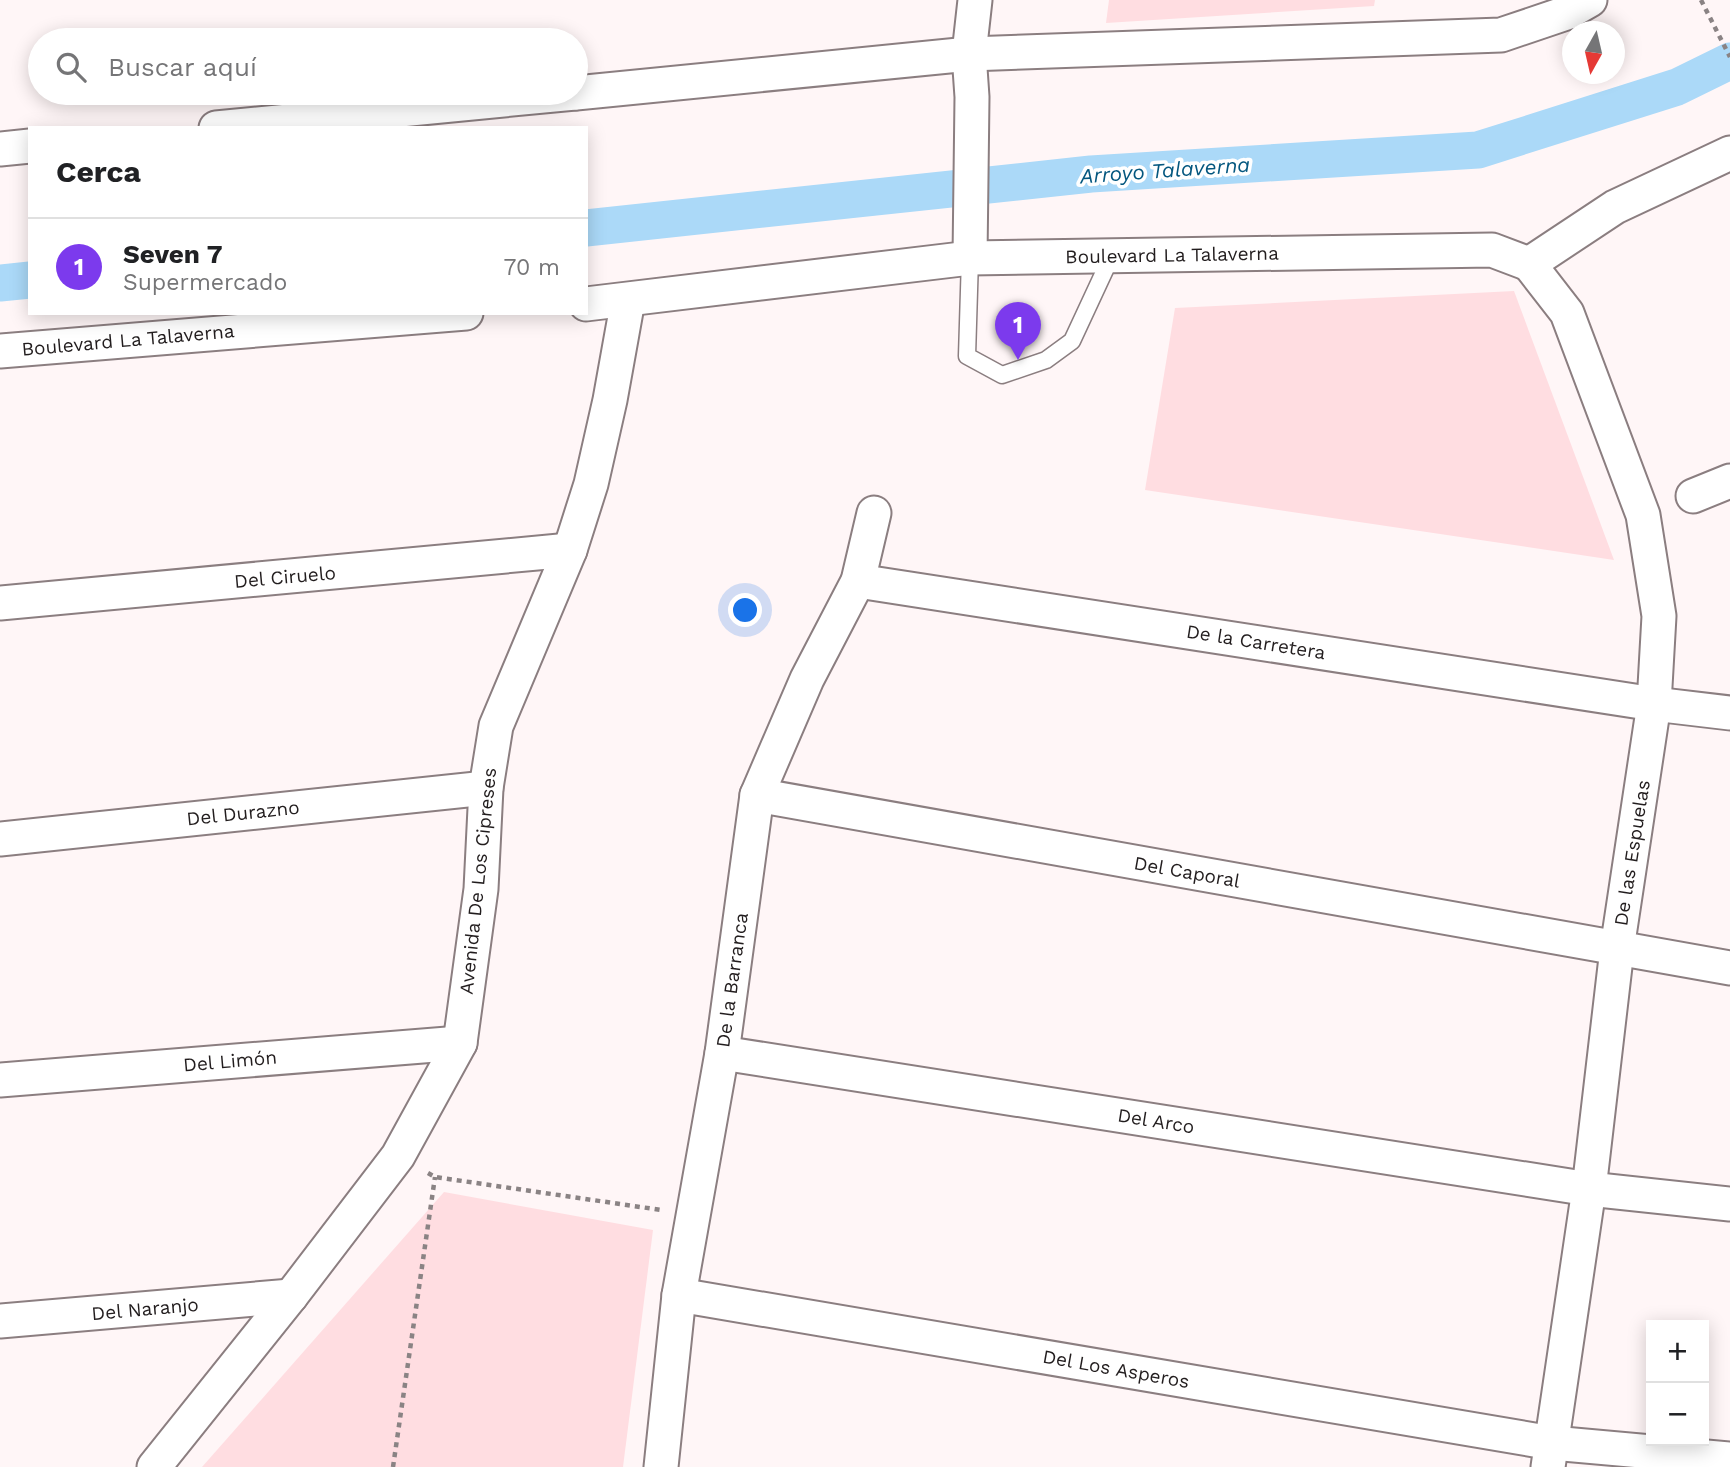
<!DOCTYPE html>
<html lang="es">
<meta charset="utf-8">
<style>
body{margin:0;font-family:"Work Sans",sans-serif;background:#f6f6f6;color:#202124}
.controls{position:absolute;right:21px;bottom:21px;display:grid;overflow:hidden;border-radius:0px;box-shadow:0 4px 18px #0003}
.controls button{width:63px;height:63px;display:grid;place-items:center;padding:0;border:0;border-bottom:2px solid #e0e0e0;background:#fff;color:#202124;font:35px sans-serif}
.compass{position:absolute;left:1562px;top:21px;width:63px;height:63px;border-radius:50%;background:#fff;box-shadow:0 4px 18px #0003;rotate:188deg}
.you{position:absolute;left:746px;top:611px;width:24px;height:24px;margin:-18px;border:5px solid #fff;border-radius:50%;background:#1a73e8;box-shadow:0 0 0 10px #1a73e833}
.badge{display:grid;place-items:center;width:46px;height:46px;border-radius:50%;background:#7c3aed;color:#fff;font-size:23px;font-weight:700}
.pin{position:absolute;translate:-50% -58px;filter:drop-shadow(0 2px 4px #0008)}
.pin::after{content:'';position:absolute;top:37px;width:24px;height:21px;background:inherit;clip-path:polygon(0 0,100% 0,50% 100%)}
.list{margin:0;padding:0;list-style:none}
h2{display:flex;justify-content:space-between;align-items:center;height:91px;margin:0;padding:0 28px;font-size:30px}
h2 small{font-size:23px;font-weight:400;color:#757577}
.list li{display:grid;grid-template-columns:46px 1fr auto;gap:21px;align-items:center;box-sizing:border-box;height:98px;padding:0 28px;border-top:2px solid #e0e0e0}
.list b{display:block;font-size:26px;white-space:nowrap}
.list p{margin:0;font-size:23px;white-space:nowrap;color:#757577}
.list em{font-size:23px;font-style:normal;color:#757577}
.icon{flex:none;width:38px;height:38px;fill:none;stroke:currentColor;stroke-width:2;stroke-linecap:round;stroke-linejoin:round}
.map{position:relative;flex:none;width:1730px;height:1467px;overflow:hidden}
.search{position:absolute;background:#fff;box-shadow:0 4px 18px #0003;left:28px;top:28px;width:560px;height:77px;display:flex;align-items:center;gap:18px;box-sizing:border-box;padding:0 24px;border-radius:38px;color:#757577;font-size:26px}
.panel{position:absolute;background:#fff;box-shadow:0 4px 18px #0003;left:28px;top:126px;width:560px;height:189px;border-radius:0px}
.map>svg:first-child{display:block}
.green{fill:#ffdde1}
.lines{fill:none;stroke-linecap:round;stroke-linejoin:round}
.canal{stroke:#abd9f8;stroke-width:37}
.lane-casing{stroke:#8b7e80;stroke-width:19}
.street-casing{stroke:#8b7e80;stroke-width:37}
.path{stroke:#8a8384;stroke-width:4.5;stroke-dasharray:5 5;stroke-linecap:butt}
.lane{stroke:#fff;stroke-width:16}
.street{stroke:#fff;stroke-width:33}
.labels{text-anchor:middle;dominant-baseline:central;stroke-width:7;stroke-linejoin:round;paint-order:stroke}
.street-label{font-size:19px;fill:#221d1e;stroke:#fff}
.water-label{font-size:21px;font-style:italic;fill:#04577f;stroke:#fff}
</style>
<div class="map">
<svg width="1730" height="1467" viewBox="0 0 1730 1467">
<rect width="100%" height="100%" fill="#fff6f7"/>
<g class="green">
<polygon points="1109,0 1375,0 1374,6 1106,23"/>
<polygon points="1514,291 1614,560 1145,490 1175,308"/>
<polygon points="444,1192 653,1230 623,1467 202,1467"/>
</g>
<g class="lines">
<g class="canal">
<polyline points="586,228 1091,174 1478,150 1677,87 1730,61"/>
<polyline points="0,283 30,280"/>
</g>
<g class="lane-casing">
<polyline id="lane" points="970,258 967,356 1002,375 1046,360 1072,341 1112,255"/>
</g>
<g class="street-casing">
<g id="street">
<polyline points="576,93 969,54 1501,35 1569,12 1590,0"/>
<polyline points="216,128 575,93"/>
<polyline points="0,149 30,146"/>
<polyline points="970,258 972,97 969,54 975,0"/>
<polyline points="1529,264 1567,313 1643,515 1659,616 1654,704 1617,949 1589,1189 1548,1467"/>
<polyline points="1529,264 1615,207 1730,153"/>
<polyline points="586,304 970,258 1492,250 1529,264"/>
<polyline points="0,351 466,313"/>
<polyline points="1693,496 1730,481"/>
<polyline points="858,581 1654,704 1730,713"/>
<polyline points="0,603 570,550"/>
<polyline points="757,795 1730,968"/>
<polyline points="0,839 486,788"/>
<polyline points="722,1053 1589,1189 1730,1204"/>
<polyline points="0,1080 460,1043"/>
<polyline points="679,1295 1552,1443 1730,1459"/>
<polyline points="0,1321 291,1296"/>
<polyline points="154,1467 291,1296 398,1156 460,1043 481,889 486,788 496,726 570,550 591,484 610,400 628,300"/>
<polyline points="661,1467 679,1295 722,1053 757,795 807,679 858,581 874,513"/>
</g>
</g>
<g class="path">
<polyline points="1701,0 1730,57"/>
<polyline points="428,1173 435,1177 661,1210"/>
<polyline points="393,1467 435,1177"/>
</g>
<use href="#lane" class="lane"/>
<use href="#street" class="street"/>
</g>
<g class="labels">
<g class="street-label">
<text transform="translate(1172 255) rotate(-1)">Boulevard La Talaverna</text>
<text transform="translate(128 340) rotate(-5)">Boulevard La Talaverna</text>
<text transform="translate(285 577) rotate(-5)">Del Ciruelo</text>
<text transform="translate(1256 642) rotate(9)">De la Carretera</text>
<text transform="translate(243 813) rotate(-6)">Del Durazno</text>
<text transform="translate(1632 853) rotate(-81)">De las Espuelas</text>
<text transform="translate(1187 872) rotate(10)">Del Caporal</text>
<text transform="translate(478 881) rotate(-84)">Avenida De Los Cipreses</text>
<text transform="translate(732 980) rotate(-82)">De la Barranca</text>
<text transform="translate(230 1061) rotate(-5)">Del Limón</text>
<text transform="translate(1156 1121) rotate(9)">Del Arco</text>
<text transform="translate(145 1309) rotate(-5)">Del Naranjo</text>
<text transform="translate(1116 1369) rotate(10)">Del Los Asperos</text>
</g>
<g class="water-label">
<text transform="translate(1165 170) rotate(-4)">Arroyo Talaverna</text>
</g>
</g>
</svg>
<div class="controls">
<button>+</button>
<button>−</button>
</div>
<svg class="compass" viewBox="-18 -18 36 36"><path d="M0-13l5 13h-10z" fill="#e53935"/><path d="M0 13l5-13h-10z" fill="#757577"/></svg>
<div class="you"></div>
<div class="pin badge" style="left:1018px;top:360px">1</div>
<div class="search"><svg class="icon" aria-label="search" viewBox="0 0 24 24"><circle cx="10" cy="10" r="6"/><path d="M15 15l6 6"/></svg>Buscar aquí</div>
<section class="panel">
<h2>Cerca<small></small></h2>
<ul class="list">
<li><span class="badge">1</span><div><b>Seven 7</b><p>Supermercado</p></div><em>70 m</em></li>
</ul>
</section>
</div>
